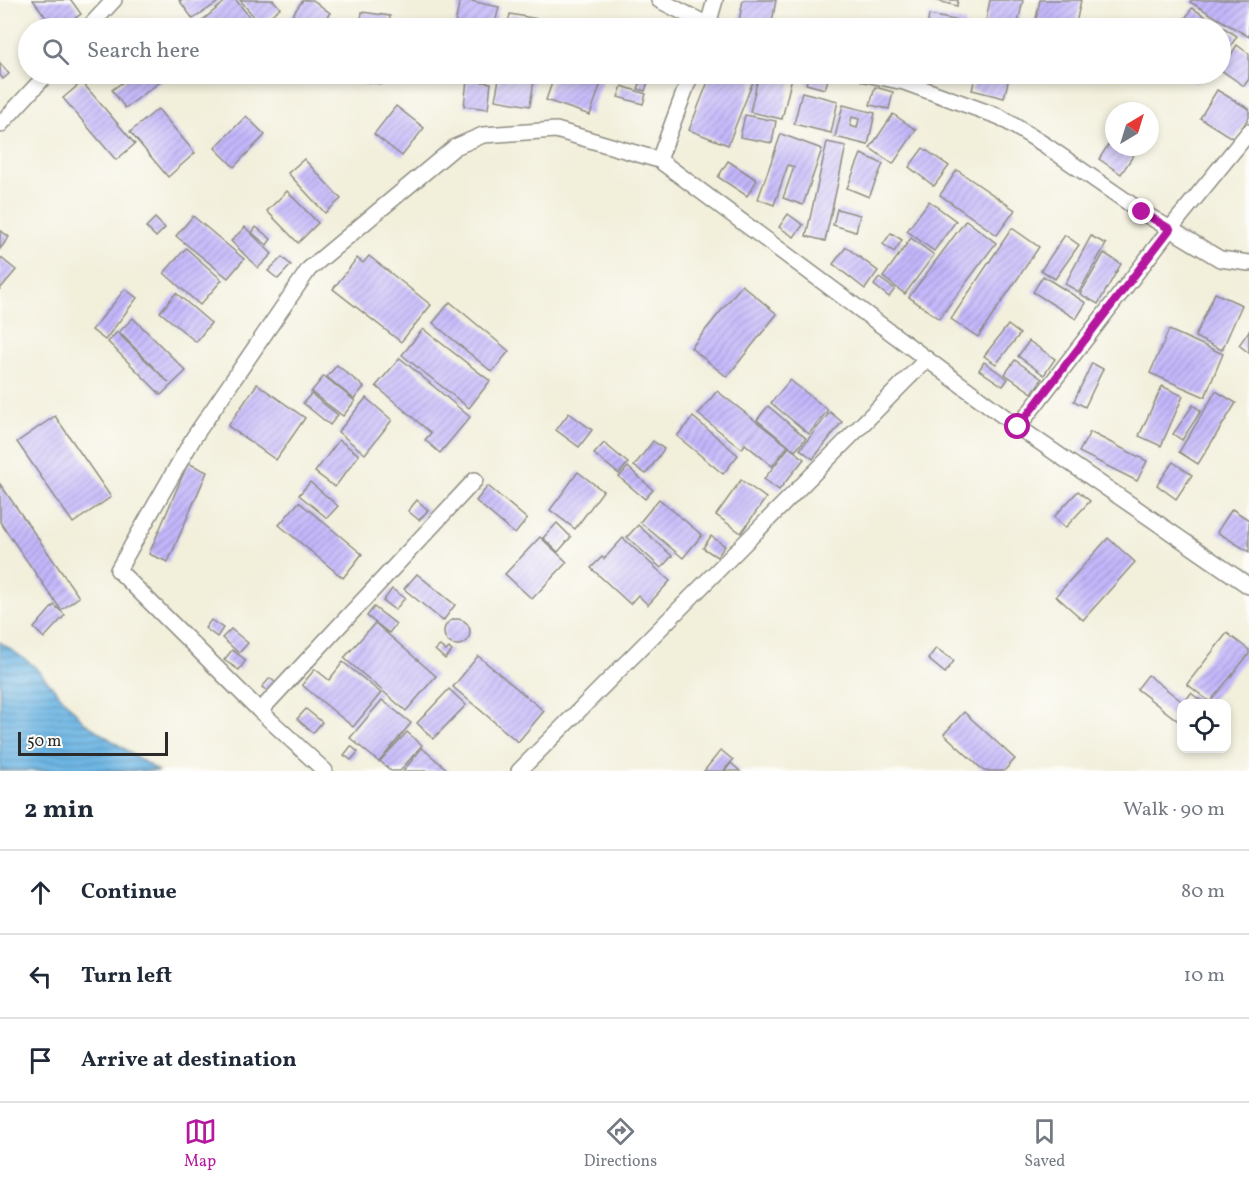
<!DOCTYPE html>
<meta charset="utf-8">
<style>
body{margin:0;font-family:Vollkorn,serif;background:#f6f6f7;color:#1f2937}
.controls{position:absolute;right:18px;bottom:18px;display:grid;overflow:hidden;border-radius:12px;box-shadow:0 3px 9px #0003}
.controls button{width:54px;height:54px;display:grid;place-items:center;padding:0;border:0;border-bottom:2px solid #e0e1e3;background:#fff;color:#1f2937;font:30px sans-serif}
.compass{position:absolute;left:1105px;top:102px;width:54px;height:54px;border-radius:50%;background:#fff;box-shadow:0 3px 9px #0003;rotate:38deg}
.scale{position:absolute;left:18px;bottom:15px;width:150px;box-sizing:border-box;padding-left:6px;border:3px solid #2b2b2b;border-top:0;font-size:16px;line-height:21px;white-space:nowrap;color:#2b2b2b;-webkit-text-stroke:4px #fdfcf7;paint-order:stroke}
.stop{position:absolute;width:18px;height:18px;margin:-14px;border:4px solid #b5179e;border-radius:50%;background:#fff}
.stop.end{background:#b5179e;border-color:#fff;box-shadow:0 2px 6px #0008}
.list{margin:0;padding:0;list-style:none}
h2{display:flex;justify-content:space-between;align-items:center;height:78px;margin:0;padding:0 24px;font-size:26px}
h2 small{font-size:20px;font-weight:400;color:#747a83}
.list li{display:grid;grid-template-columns:39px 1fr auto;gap:18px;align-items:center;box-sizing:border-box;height:84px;padding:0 24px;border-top:2px solid #e0e1e3}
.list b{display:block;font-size:22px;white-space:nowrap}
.list em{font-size:20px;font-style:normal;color:#747a83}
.icon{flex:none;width:33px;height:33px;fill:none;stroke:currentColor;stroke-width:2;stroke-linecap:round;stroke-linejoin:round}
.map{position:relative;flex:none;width:1249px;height:771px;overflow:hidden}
.search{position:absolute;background:#fff;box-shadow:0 3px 9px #0003;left:18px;right:18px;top:18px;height:66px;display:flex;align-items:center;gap:15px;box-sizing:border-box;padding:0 21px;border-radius:33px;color:#747a83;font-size:22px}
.sheet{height:330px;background:#fff}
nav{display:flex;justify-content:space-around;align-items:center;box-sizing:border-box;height:84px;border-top:2px solid #e0e1e3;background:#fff;font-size:16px;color:#747a83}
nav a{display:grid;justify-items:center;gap:3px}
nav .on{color:#b5179e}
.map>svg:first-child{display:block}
.water{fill:url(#water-rules);stroke:#4c7088;stroke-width:1.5}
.building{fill:url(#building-hatch);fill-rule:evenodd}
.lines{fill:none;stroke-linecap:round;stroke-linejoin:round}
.minor-casing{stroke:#8e8d83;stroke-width:18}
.minor{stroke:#fff;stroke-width:15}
.route{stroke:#b5179e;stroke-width:8}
</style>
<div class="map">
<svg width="1249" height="771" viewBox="0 0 1249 771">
<defs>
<pattern id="water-rules" width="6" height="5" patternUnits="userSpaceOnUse" patternTransform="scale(1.5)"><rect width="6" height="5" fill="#6cb5e4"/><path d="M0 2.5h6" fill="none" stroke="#5993b9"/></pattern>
<pattern id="building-hatch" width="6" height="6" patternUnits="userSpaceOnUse" patternTransform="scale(1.5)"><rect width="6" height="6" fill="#c4b7fc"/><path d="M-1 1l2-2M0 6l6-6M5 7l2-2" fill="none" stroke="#9f95cc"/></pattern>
</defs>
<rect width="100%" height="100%" fill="#fdfcf7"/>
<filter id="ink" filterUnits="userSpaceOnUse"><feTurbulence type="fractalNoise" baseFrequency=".0167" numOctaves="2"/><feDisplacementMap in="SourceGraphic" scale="12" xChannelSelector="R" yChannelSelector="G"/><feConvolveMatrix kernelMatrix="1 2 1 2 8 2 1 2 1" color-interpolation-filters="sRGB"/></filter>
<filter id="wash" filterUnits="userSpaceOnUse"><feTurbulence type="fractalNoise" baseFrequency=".008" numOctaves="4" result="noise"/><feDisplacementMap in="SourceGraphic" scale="24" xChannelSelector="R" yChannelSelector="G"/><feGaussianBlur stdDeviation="1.35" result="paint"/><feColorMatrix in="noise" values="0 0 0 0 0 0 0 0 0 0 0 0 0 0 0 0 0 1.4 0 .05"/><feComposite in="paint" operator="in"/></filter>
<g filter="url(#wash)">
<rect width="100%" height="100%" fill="#f2efdb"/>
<polygon class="water" points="0,642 33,665 85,723 158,771 0,771"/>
<g id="blocks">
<g class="building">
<polygon points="33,0 71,0 81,14 61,28 54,28"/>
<polygon points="179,0 221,0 193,19"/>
<polygon points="227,0 236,0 255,24 250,28 193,28"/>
<polygon points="240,0 273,0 280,8 260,24"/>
<polygon points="303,0 313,0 330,13 319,28 283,28"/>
<polygon points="460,0 466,0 499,7 494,28 454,28"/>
<polygon points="743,0 776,0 771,28 753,28 738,26"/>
<polygon points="934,0 958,0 957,6"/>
<polygon points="990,0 1023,0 1017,28 1003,28 985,25"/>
<polygon points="1040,0 1081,0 1075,28 1034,28"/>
<polygon points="1191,0 1249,0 1249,37 1190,2"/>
<polygon points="1192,8 1237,36 1220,63 1220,28 1179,28"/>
<polygon points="362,12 390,16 388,28 360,28"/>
<polygon points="510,14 544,20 543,28 507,28"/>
<polygon points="929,15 965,22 964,28 927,28"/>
<polygon points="1237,45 1249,54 1249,79 1244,86 1221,70"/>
<polygon points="0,63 9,74 3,79 0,75"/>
<polygon points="134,74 171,74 125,108 112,90"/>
<polygon points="354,74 383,74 382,84 353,80"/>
<polygon points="500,74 535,74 530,106 495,100"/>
<polygon points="555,74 604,74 590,115 546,100"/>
<polygon points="643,74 650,76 645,91 638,89"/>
<polygon points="711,74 756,74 728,145 689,130"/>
<polygon points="759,74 779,74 792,77 782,119 750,112"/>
<polygon points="809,74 818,74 829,76 825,89 806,84"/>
<polygon points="976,74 1010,74 1004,98 972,90"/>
<polygon points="1183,74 1200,74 1202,75 1196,83"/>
<polygon points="467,80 491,83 488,109 464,106"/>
<polygon points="82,82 135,144 116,160 63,98"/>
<polygon points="622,86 646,94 643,104 618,97"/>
<polygon points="875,87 893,92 889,109 870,105"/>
<polygon points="1217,90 1249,109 1249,117 1235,140 1200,118"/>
<polygon points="802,92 838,101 831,133 794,124"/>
<path d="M843,105L875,113L868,145L835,137ZM852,117L859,119L857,128L850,126Z"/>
<polygon points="396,106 424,128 402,156 374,134"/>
<polygon points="158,109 195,153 168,177 130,132"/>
<polygon points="893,114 916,130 893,164 870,148"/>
<polygon points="745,115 776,121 772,143 740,137"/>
<polygon points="246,116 265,135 234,167 215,148"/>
<polygon points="781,134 822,149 803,205 783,198 794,167 788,165 774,205 758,199"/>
<polygon points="1114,136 1114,147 1139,147 1121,174 1099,159"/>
<polygon points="827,142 846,146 825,241 806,236"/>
<polygon points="923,148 949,166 934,186 909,167"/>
<polygon points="861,154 883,164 869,197 847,188"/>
<polygon points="304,159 341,199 325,213 288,173"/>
<polygon points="728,161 757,180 747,196 718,177"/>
<polygon points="957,170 1015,210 997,235 940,195"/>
<polygon points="287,191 318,223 298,243 267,211"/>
<polygon points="929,201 956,221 934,251 907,231"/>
<polygon points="837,209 860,215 856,232 833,225"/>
<polygon points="788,214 803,225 794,237 779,227"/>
<polygon points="193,216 244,259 228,278 176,236"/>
<polygon points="155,218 165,228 156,237 146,227"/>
<polygon points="966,220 996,243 939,319 909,297"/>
<polygon points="245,227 272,254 258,268 231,241"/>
<polygon points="256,227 271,239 267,245 252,233"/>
<polygon points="1012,228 1039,247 978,337 951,319"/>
<polygon points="0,230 9,237 0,249"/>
<polygon points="891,233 902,240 894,252 883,244"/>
<polygon points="1065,235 1079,245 1055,279 1041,270"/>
<polygon points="1091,236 1106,244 1079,292 1065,284"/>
<polygon points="911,238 934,255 905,294 883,277"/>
<polygon points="846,247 878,271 865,289 833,264"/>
<polygon points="186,248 222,280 200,305 164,273"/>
<polygon points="1104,253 1121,264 1098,304 1080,294"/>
<polygon points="369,256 431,305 401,342 333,289 357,258 363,263"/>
<polygon points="0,257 16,270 0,289"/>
<polygon points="282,257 291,265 278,279 268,271"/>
<polygon points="1043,276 1086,303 1076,319 1033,292"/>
<polygon points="879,278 895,289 889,297 874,285"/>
<polygon points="742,285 777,314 727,377 691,348"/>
<polygon points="125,289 137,298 105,340 92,330"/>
<polygon points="176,293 211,323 196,342 160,312"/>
<polygon points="1215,293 1242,305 1222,350 1195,337"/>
<polygon points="450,302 509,351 492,372 433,323"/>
<polygon points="133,318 186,371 161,395 108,342 117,332 169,383 119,332"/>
<polygon points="1008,325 1020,334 996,364 984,356"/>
<polygon points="423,329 490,381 469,408 402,355"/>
<polygon points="1169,330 1223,354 1205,397 1150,373"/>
<polygon points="1249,331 1249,353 1239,345"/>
<polygon points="1029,341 1055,359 1044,375 1018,356"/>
<polygon points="400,358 470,417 440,453 425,440 431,433 376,386"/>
<polygon points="1015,360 1042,379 1032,393 1005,374"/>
<polygon points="984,362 1008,379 1003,386 979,370"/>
<polygon points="1092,363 1103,369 1085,407 1074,401"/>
<polygon points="337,365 364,387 354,399 327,377"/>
<polygon points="324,376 355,401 343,416 311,392"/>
<polygon points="790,380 828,410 809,434 771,403"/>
<polygon points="257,384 305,418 276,460 228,426"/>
<polygon points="1162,386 1183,396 1161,446 1139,436"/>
<polygon points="717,391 788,446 772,466 745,444 742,449 698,414"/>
<polygon points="1216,391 1236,403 1198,464 1179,452"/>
<polygon points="311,394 338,415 330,425 303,403"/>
<polygon points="366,398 392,420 365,454 338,432"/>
<polygon points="1193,405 1201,411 1182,440 1173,434"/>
<polygon points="768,406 806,438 795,451 757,420"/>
<polygon points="830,412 842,422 813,459 800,449"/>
<polygon points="569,413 592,430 579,447 556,430"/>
<polygon points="55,416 111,497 73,523 17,442"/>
<polygon points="693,417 738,455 723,474 677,436"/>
<polygon points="1090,432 1147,461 1137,481 1079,452"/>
<polygon points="339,440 359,455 335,487 315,472"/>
<polygon points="653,441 664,449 646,474 634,466"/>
<polygon points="604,443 628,463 619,474 594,454"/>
<polygon points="789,447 804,459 779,490 764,479"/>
<polygon points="1173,462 1192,475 1176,499 1157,485"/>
<polygon points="188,463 207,472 168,562 149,554"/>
<polygon points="628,467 653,490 645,499 619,477"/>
<polygon points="578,472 603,491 575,529 550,510"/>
<polygon points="741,480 766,498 741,533 716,515"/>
<polygon points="310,482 338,506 327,518 299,495"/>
<polygon points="0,484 79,597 61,610 0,522"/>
<polygon points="488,486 527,519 515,534 476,501"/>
<polygon points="1078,491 1090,501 1065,528 1054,517"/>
<polygon points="659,499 702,535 683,558 640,522"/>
<polygon points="417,500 428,510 419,520 408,511"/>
<polygon points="299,502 362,554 343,578 279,525"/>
<polygon points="1232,509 1249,520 1249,552 1217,532"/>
<polygon points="557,523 571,537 558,552 543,538"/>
<polygon points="638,525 672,556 661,568 627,537"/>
<polygon points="711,536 725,546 717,557 703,548"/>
<polygon points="540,537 567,562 532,599 505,574"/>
<polygon points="623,538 670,581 648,605 638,595 630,604 591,568 602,557 604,559"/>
<polygon points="1108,538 1135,562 1083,620 1056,596"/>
<polygon points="417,574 455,605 443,621 404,589"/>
<polygon points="392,589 405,598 395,610 383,601"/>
<polygon points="54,605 65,615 44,638 34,628"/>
<polygon points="374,607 396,624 389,633 367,616"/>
<circle cx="457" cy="632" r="13"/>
<polygon points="211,620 223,628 217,637 205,628"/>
<polygon points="375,623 436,676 406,711 344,658"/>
<polygon points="231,629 248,643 239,653 222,638"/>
<polygon points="1227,633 1249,650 1249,654 1210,702 1187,684"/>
<polygon points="440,646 446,651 449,648 452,651 445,659 435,650"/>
<polygon points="936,648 954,661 945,673 928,659"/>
<polygon points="232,650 246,660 239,670 224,660"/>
<polygon points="478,656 544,711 518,742 453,687"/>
<polygon points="343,662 381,693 353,727 302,685 315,669 329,680"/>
<polygon points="1148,675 1184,703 1191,693 1205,704 1182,704 1182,724 1137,689"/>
<polygon points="270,678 276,683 269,692 262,687"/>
<polygon points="449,689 466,705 433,739 417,723"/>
<polygon points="382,700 411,723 379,762 350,738"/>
<polygon points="306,709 322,722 313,733 297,719"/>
<polygon points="964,712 1015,759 1004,771 984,771 944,734"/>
<polygon points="407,732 422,745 400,771 391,771 380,761"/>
<polygon points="351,746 358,752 351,760 344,755"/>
<polygon points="422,748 449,771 403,771"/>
<polygon points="721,750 733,760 723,771 704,771"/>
<polygon points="731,763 740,771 725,771"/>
</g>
</g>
</g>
<g filter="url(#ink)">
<use href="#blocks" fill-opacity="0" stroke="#8e8d83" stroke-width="1.5"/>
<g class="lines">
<g class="minor-casing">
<g id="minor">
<polyline points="659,0 708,25 719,28"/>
<polyline points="88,28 114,0"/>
<polyline points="707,28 715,0"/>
<polyline points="866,74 904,82 1000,117 1045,145 1142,212 1220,259 1249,263"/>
<polyline points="0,125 47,74"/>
<polyline points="659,160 691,74"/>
<polyline points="1018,427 1170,229 1249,132"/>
<polyline points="260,711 475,480"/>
<polyline points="325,771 260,711 118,570 194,437 309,269 455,147 483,135 556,130 659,160 1018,427 1249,586"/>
<polyline points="519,771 927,359"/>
</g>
</g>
<use href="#minor" class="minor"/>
</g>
</g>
<g class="lines" filter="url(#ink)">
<polyline class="route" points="1018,427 1170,229 1142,212"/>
</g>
</svg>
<div class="controls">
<button><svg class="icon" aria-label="locate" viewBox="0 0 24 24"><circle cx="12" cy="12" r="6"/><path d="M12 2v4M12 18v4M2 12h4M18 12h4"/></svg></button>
</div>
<svg class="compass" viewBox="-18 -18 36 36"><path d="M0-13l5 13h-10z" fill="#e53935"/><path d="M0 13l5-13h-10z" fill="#747a83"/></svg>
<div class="scale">50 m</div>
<div class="stop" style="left:1018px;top:427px"></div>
<div class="stop end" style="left:1142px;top:212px"></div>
<div class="search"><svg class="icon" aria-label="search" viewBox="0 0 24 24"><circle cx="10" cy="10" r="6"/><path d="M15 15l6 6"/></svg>Search here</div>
</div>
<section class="sheet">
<h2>2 min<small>Walk · 90 m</small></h2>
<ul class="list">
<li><svg class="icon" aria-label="ahead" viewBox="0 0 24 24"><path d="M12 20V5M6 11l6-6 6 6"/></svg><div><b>Continue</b></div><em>80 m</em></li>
<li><svg class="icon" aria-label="left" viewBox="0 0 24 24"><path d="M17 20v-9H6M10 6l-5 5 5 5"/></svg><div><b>Turn left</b></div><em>10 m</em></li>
<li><svg class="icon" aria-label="arrive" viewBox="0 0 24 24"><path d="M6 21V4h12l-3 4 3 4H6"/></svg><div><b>Arrive at destination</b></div></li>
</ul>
</section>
<nav>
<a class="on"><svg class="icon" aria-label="map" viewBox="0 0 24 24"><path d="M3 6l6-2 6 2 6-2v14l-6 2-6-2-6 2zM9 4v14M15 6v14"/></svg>Map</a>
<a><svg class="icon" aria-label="directions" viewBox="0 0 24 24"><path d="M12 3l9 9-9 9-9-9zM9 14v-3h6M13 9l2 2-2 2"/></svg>Directions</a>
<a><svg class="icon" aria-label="saved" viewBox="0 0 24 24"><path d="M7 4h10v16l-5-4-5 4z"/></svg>Saved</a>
</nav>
